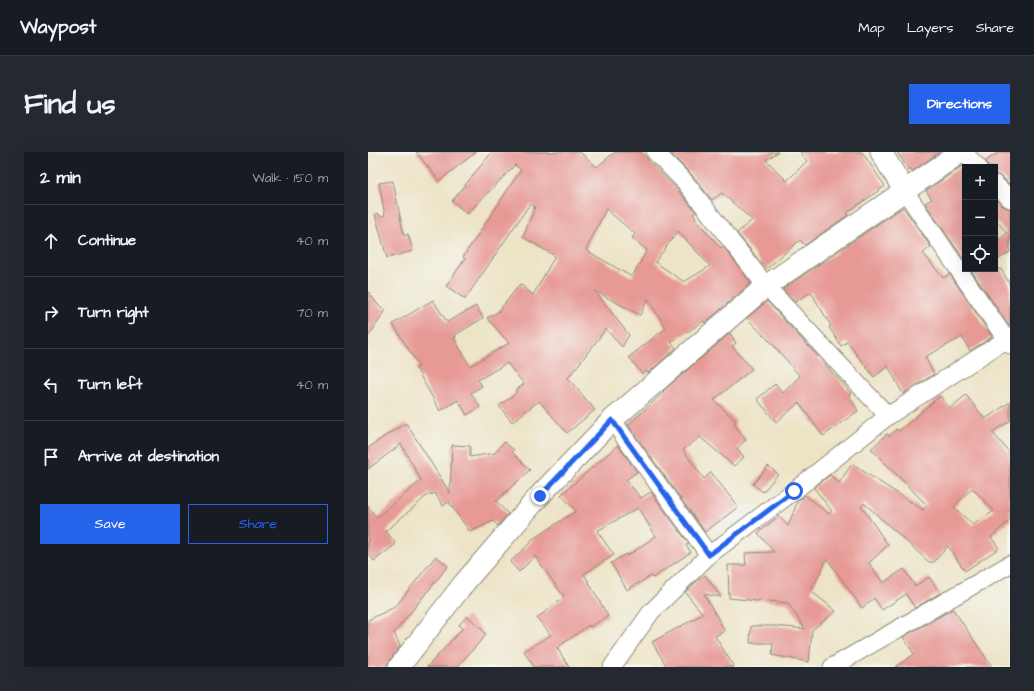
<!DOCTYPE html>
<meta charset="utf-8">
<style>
body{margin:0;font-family:"Architects Daughter",sans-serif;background:#242831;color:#f1f3f6}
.controls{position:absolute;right:12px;top:12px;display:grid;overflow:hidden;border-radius:0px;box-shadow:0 4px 16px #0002}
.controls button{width:36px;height:36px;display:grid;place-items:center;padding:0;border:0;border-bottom:1px solid #363941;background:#171b24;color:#f1f3f6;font:20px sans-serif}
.stop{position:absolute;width:12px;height:12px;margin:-9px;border:3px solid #2563eb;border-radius:50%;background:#fff}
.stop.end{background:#2563eb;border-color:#fff;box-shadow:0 1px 4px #0008}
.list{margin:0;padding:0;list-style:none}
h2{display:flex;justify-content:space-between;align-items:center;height:52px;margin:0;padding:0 16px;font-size:17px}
h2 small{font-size:13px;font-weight:400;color:#9ea1a6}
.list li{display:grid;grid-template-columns:26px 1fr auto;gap:12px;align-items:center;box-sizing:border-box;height:72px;padding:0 16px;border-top:1px solid #363941}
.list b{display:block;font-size:15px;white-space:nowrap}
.list em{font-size:13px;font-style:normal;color:#9ea1a6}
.actions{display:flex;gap:8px;padding:12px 16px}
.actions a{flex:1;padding:9px 0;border:1px solid #2563eb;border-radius:0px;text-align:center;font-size:14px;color:#2563eb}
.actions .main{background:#2563eb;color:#fff}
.icon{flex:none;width:22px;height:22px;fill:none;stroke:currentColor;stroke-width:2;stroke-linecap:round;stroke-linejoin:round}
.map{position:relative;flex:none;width:642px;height:515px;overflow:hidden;border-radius:0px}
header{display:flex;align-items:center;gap:24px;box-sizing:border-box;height:56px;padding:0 20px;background:#171b24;border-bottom:1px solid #363941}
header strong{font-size:19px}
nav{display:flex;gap:22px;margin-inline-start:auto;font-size:14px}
.intro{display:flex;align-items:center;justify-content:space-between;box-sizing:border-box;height:96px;padding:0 24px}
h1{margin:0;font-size:28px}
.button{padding:10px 18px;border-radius:0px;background:#2563eb;color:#fff;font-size:14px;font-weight:700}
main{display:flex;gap:24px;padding:0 24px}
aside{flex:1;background:#171b24;border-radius:0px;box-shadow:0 4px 16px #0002}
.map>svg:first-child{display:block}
.building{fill:#e79a95;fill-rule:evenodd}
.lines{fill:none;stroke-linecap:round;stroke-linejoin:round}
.minor-casing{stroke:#8c8878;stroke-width:19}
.tertiary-casing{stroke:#8c8878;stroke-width:23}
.minor{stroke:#fff;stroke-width:17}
.tertiary{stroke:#fff;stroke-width:21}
.route{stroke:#2563eb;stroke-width:5}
</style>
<header>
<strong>Waypost</strong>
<nav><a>Map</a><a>Layers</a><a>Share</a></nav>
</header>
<div class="intro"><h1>Find us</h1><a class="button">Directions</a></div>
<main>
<aside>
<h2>2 min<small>Walk · 150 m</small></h2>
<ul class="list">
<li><svg class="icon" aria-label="ahead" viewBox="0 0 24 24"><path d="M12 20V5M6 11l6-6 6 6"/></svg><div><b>Continue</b></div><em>40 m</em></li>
<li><svg class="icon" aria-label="right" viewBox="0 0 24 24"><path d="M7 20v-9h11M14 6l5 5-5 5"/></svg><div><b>Turn right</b></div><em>70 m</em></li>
<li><svg class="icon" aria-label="left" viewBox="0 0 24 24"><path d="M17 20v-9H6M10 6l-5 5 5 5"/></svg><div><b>Turn left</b></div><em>40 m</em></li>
<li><svg class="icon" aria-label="arrive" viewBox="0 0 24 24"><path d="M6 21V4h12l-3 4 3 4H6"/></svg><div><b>Arrive at destination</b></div></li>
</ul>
<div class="actions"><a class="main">Save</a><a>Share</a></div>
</aside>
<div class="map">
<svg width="642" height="515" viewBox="0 0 642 515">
<rect width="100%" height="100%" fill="#f6f6f2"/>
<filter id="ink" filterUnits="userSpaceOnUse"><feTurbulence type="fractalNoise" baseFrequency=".025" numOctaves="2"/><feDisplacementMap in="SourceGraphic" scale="8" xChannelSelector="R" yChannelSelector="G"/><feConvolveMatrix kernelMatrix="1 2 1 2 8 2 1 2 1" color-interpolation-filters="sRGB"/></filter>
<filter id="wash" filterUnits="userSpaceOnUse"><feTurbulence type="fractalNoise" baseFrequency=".012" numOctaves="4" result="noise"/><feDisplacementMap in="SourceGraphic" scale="16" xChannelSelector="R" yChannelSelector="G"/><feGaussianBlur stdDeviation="0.9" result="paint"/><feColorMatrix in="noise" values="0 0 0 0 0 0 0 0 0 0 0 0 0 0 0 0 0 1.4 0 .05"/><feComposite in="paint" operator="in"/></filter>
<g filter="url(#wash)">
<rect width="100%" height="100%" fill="#ede4c6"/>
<g id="blocks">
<g class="building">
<polygon points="48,0 108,0 71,29"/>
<path d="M124,0H212L229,15L247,0H273L289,18L309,37L328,60L325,62L328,66L327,67L353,96L355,94L383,131L337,171L336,169L303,190L308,196L280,221L278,219L274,222L261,205L298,176L280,147L272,163L227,139L261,183L254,195L238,177L200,226L227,258L199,281L171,249L144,270L131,254L148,241L147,239L156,232L139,211L110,228L114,234L103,241L112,255L99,263L90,248L72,259L48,216L51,214L25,172L65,148L79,170L108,154L115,166L87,183L88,185L86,186L102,214L141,191L119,166L130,160L152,132L165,143L187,104L155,85L167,55L162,52L97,147L78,134L97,107L95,105L153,18L147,13L99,62L84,49ZM238,57L267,82L264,86L279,98L264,125L218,98ZM310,79L342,114L316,130L287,110Z"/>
<polygon points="306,0 410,0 398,8 419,29 439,9 432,0 494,0 517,34 479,61 480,63 437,93 432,88 398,117 369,81 384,68 354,41 344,48 325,24 304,3"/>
<polygon points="529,0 572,0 544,19 543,16 541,18"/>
<polygon points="632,0 642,0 642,33 634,25 627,22 627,15 620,15 618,9"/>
<polygon points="594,14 597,16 597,109 557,51 564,47 558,39"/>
<polygon points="25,29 36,84 40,82 45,99 19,106 7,62 10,61 12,64 17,64 11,31"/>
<polygon points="627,46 635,54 642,57 642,100 631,107 627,99 627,91 639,81 627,67"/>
<polygon points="535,55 563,95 555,101 575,126 582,122 624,185 602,199 594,185 557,205 566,222 535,242 520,214 506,225 479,190 473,194 461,175 463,174 443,140 427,150 415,137"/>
<polygon points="602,117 633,117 642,133 642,175"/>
<polygon points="0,139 10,153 18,158 0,185"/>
<polygon points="399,149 483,241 481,243 490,259 455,284 431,251 408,270 389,247 407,232 415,241 432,224 401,188 401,189 379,166"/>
<polygon points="362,181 368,191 364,194 384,217 346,248 368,269 366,272 378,288 369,296 376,305 366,314 332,285 315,298 336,327 343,320 370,355 337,380 260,273 296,240 295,239"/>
<path d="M598,243L617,267L642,250V269L624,280L642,301V368L623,385L631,396L597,419L580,394L566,410H561L496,351L493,354L520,393L501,411L515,431L536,417L547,434L561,425L572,441L547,456L538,442L514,458L506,446L494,456L459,407L443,439L468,459L444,478L441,510L404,503L405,491H382L383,474H407L437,477L420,451L391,448L390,449L361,446L360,413H378L377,401L406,400L390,381L411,364L420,374L430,348L433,346L434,347L437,343L461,362L464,359L446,336L462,323L471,331L484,312L555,358L559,353L503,297L519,282L521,284L529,277L531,279L572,244L582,256ZM604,336L626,359L605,373L586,355Z"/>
<polygon points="38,271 82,341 84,293 102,294 102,305 127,301 136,290 146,298 144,300 162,318 128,349 140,362 130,374 125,369 102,380 82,352 82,349 75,354 67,341 63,343 62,341 18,379 28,392 6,409 0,401 0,354 9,366 53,328 33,292 0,317 0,296 23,280"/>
<polygon points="250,293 269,320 258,328 273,346 283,340 321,392 318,393 323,400 285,426 283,424 259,438 243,411 258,402 259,404 288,384 270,356 229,379 246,403 216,422 240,464 222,475 221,473 189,496 201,515 166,515 156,499 183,483 169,466 196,445 167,404 151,420 142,410 164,389 163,388 208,359 193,343"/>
<polygon points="400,314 410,322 395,340 385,332"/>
<polygon points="68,404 80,414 26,481 32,494 17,515 0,515 0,468 27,455"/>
<polygon points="337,423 353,445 336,442 357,479 347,484 366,515 299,515 284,490 335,462 317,440 328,430"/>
<polygon points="585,457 624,515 527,515 546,502 535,485"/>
<polygon points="99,464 113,476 118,483 89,515 59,515 95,476 91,473"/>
</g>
</g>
</g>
<g filter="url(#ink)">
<use href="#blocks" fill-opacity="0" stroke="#8c8878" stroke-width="1"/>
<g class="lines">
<g class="minor-casing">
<g id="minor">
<polyline points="287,0 317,30 398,134 520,264"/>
<polyline points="595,0 610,15"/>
<polyline points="627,32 642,47"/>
<polyline points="536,38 642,193"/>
<polyline points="244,268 341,403"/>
<polyline points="244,515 283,460 341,403 426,339 520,264 642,185"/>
<polyline points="464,515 642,412"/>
</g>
</g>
<g class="tertiary-casing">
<g id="tertiary">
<polyline points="513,0 536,38"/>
<polyline points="31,515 97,430 172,343 244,268 398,134 593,0"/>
</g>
</g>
<use href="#minor" class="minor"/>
<use href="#tertiary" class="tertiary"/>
</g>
</g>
<g class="lines" filter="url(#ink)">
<polyline class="route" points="172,344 244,268 341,403 426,339"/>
</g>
</svg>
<div class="controls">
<button>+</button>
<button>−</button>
<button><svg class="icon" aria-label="locate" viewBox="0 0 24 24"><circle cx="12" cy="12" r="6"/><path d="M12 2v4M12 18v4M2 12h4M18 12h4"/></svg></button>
</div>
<div class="stop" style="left:426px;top:339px"></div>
<div class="stop end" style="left:172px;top:344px"></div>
</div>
</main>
